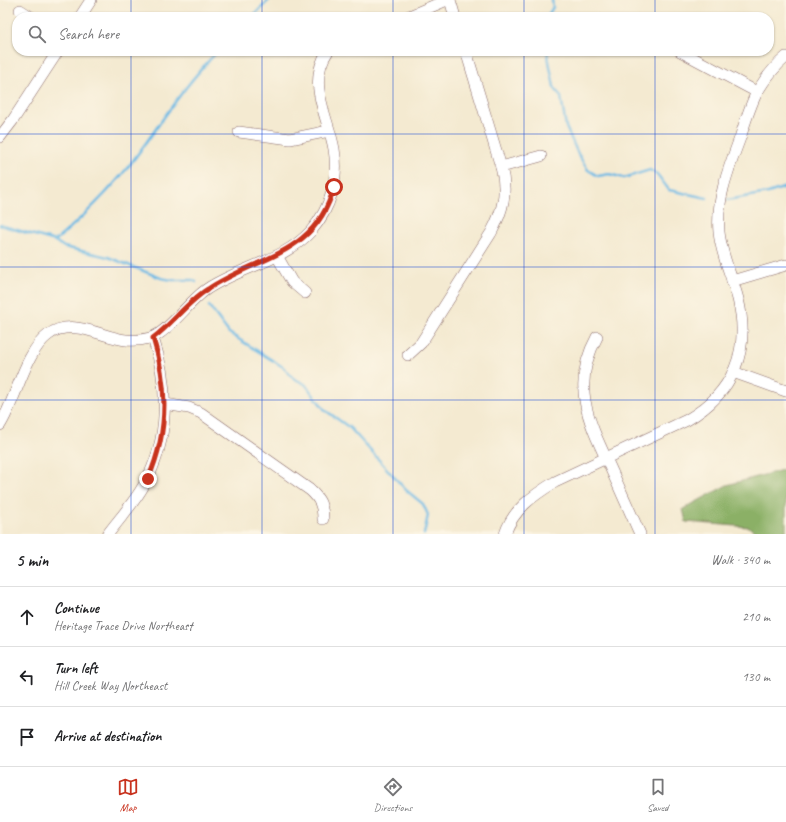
<!DOCTYPE html>
<meta charset="utf-8">
<style>
body{margin:0;font-family:Caveat,sans-serif;background:#f6f6f6;color:#202124}
.stop{position:absolute;width:12px;height:12px;margin:-9px;border:3px solid #c8321e;border-radius:50%;background:#fff}
.stop.end{background:#c8321e;border-color:#fff;box-shadow:0 1px 4px #0008}
.list{margin:0;padding:0;list-style:none}
h2{display:flex;justify-content:space-between;align-items:center;height:52px;margin:0;padding:0 16px;font-size:17px}
h2 small{font-size:13px;font-weight:400;color:#757577}
.list li{display:grid;grid-template-columns:26px 1fr auto;gap:12px;align-items:center;box-sizing:border-box;height:60px;padding:0 16px;border-top:1px solid #e0e0e0}
.list b{display:block;font-size:15px;white-space:nowrap}
.list p{margin:0;font-size:13px;white-space:nowrap;color:#757577}
.list em{font-size:13px;font-style:normal;color:#757577}
.icon{flex:none;width:22px;height:22px;fill:none;stroke:currentColor;stroke-width:2;stroke-linecap:round;stroke-linejoin:round}
.map{position:relative;flex:none;width:786px;height:534px;overflow:hidden}
.search{position:absolute;background:#fff;box-shadow:0 1px 3px #0004;left:12px;right:12px;top:12px;height:44px;display:flex;align-items:center;gap:10px;box-sizing:border-box;padding:0 14px;border-radius:16px;color:#757577;font-size:15px}
.sheet{height:232px;background:#fff}
nav{display:flex;justify-content:space-around;align-items:center;box-sizing:border-box;height:56px;border-top:1px solid #e0e0e0;background:#fff;font-size:11px;color:#757577}
nav a{display:grid;justify-items:center;gap:2px}
nav .on{color:#c8321e}
.map>svg:first-child{display:block}
.forest{fill:#8bb066;stroke:#6a6848}
.lines{fill:none;stroke-linecap:round;stroke-linejoin:round}
.stream{stroke:#6bb9e5;stroke-width:2.5}
.minor-casing{stroke:#866665;stroke-width:12}
.minor{stroke:#fff;stroke-width:11}
.route{stroke:#c8321e;stroke-width:5}
.grid{fill:none;stroke:#1d4ed8;stroke-width:1;stroke-opacity:0.55}
</style>
<div class="map">
<svg width="786" height="534" viewBox="0 0 786 534">
<rect width="100%" height="100%" fill="#fcf5e5"/>
<filter id="ink" filterUnits="userSpaceOnUse"><feTurbulence type="fractalNoise" baseFrequency=".025" numOctaves="2"/><feDisplacementMap in="SourceGraphic" scale="8" xChannelSelector="R" yChannelSelector="G"/><feConvolveMatrix kernelMatrix="1 2 1 2 8 2 1 2 1" color-interpolation-filters="sRGB"/></filter>
<filter id="wash" filterUnits="userSpaceOnUse"><feTurbulence type="fractalNoise" baseFrequency=".012" numOctaves="4" result="noise"/><feDisplacementMap in="SourceGraphic" scale="16" xChannelSelector="R" yChannelSelector="G"/><feGaussianBlur stdDeviation="0.9" result="paint"/><feColorMatrix in="noise" values="0 0 0 0 0 0 0 0 0 0 0 0 0 0 0 0 0 1.4 0 .05"/><feComposite in="paint" operator="in"/></filter>
<g filter="url(#wash)">
<rect width="100%" height="100%" fill="#f4ead1"/>
<polygon class="forest" points="786,469 786,534 757,534 749,527 686,522 683,509 727,485"/>
<g class="lines">
<g class="stream">
<polyline points="252,17 269,0"/>
<polyline points="547,17 553,7 552,0"/>
<polyline points="547,51 554,87 561,97 566,127 578,154 588,170 598,176 609,174 624,178 650,170 657,174 669,190 707,198"/>
<polyline points="727,200 768,193 786,187"/>
<polyline points="0,225 55,241 64,247 108,257 161,278 172,280 193,280 196,282"/>
<path d="M55,241C82,218 106,195 128,167C158,128 183,86 218,51"/>
<polyline points="209,306 229,333 283,367 293,378 305,384 325,410 350,428 406,490 423,504 428,515 424,534"/>
</g>
</g>
</g>
<g filter="url(#ink)">
<g class="lines">
<g class="minor-casing">
<g id="minor">
<polyline points="450,0 455,17"/>
<polyline points="20,10 31,17"/>
<polyline points="80,17 91,0"/>
<polyline points="407,17 447,0"/>
<polyline points="680,51 757,92"/>
<polyline points="239,132 290,139 329,131"/>
<polyline points="0,137 13,120 58,51"/>
<polyline points="501,167 541,156"/>
<polyline points="277,256 292,282 305,293"/>
<polyline points="732,281 786,265"/>
<path d="M597,337C570,386 589,422 610,467C620,489 630,512 640,534"/>
<path d="M408,355L421,343L491,233C503,211 508,192 501,167L466,51"/>
<polyline points="733,372 786,391"/>
<path d="M165,404L189,408L201,413L310,490C320,499 323,506 323,519"/>
<path d="M0,425C16,400 25,352 48,335C72,317 101,337 126,340C135,341 142,340 150,338C167,334 190,300 207,289C240,267 284,261 311,231C331,208 339,179 334,149C328,116 306,83 328,51"/>
<path d="M108,534C120,518 134,503 144,485C170,439 169,386 153,338"/>
<path d="M505,534C513,509 534,495 555,482L687,420C733,393 751,351 738,299C732,276 721,255 719,232C716,199 729,168 740,138C745,122 750,106 757,92C765,79 774,67 786,57"/>
</g>
</g>
<use href="#minor" class="minor"/>
</g>
</g>
<g class="lines" filter="url(#ink)">
<path class="route" d="M148,479C169,432 168,385 153,338C173,323 187,302 208,289C258,256 316,255 334,187"/>
</g>
<path class="grid" d="M131,0V17M262,0V17M393,0V17M524,0V17M655,0V17M131,51V534M262,51V534M393,51V534M524,51V534M655,51V534M0,134H786M0,267H786M0,400H786"/>
</svg>
<div class="stop" style="left:334px;top:187px"></div>
<div class="stop end" style="left:148px;top:479px"></div>
<div class="search"><svg class="icon" aria-label="search" viewBox="0 0 24 24"><circle cx="10" cy="10" r="6"/><path d="M15 15l6 6"/></svg>Search here</div>
</div>
<section class="sheet">
<h2>5 min<small>Walk · 340 m</small></h2>
<ul class="list">
<li><svg class="icon" aria-label="ahead" viewBox="0 0 24 24"><path d="M12 20V5M6 11l6-6 6 6"/></svg><div><b>Continue</b><p>Heritage Trace Drive Northeast</p></div><em>210 m</em></li>
<li><svg class="icon" aria-label="left" viewBox="0 0 24 24"><path d="M17 20v-9H6M10 6l-5 5 5 5"/></svg><div><b>Turn left</b><p>Hill Creek Way Northeast</p></div><em>130 m</em></li>
<li><svg class="icon" aria-label="arrive" viewBox="0 0 24 24"><path d="M6 21V4h12l-3 4 3 4H6"/></svg><div><b>Arrive at destination</b></div></li>
</ul>
</section>
<nav>
<a class="on"><svg class="icon" aria-label="map" viewBox="0 0 24 24"><path d="M3 6l6-2 6 2 6-2v14l-6 2-6-2-6 2zM9 4v14M15 6v14"/></svg>Map</a>
<a><svg class="icon" aria-label="directions" viewBox="0 0 24 24"><path d="M12 3l9 9-9 9-9-9zM9 14v-3h6M13 9l2 2-2 2"/></svg>Directions</a>
<a><svg class="icon" aria-label="saved" viewBox="0 0 24 24"><path d="M7 4h10v16l-5-4-5 4z"/></svg>Saved</a>
</nav>
